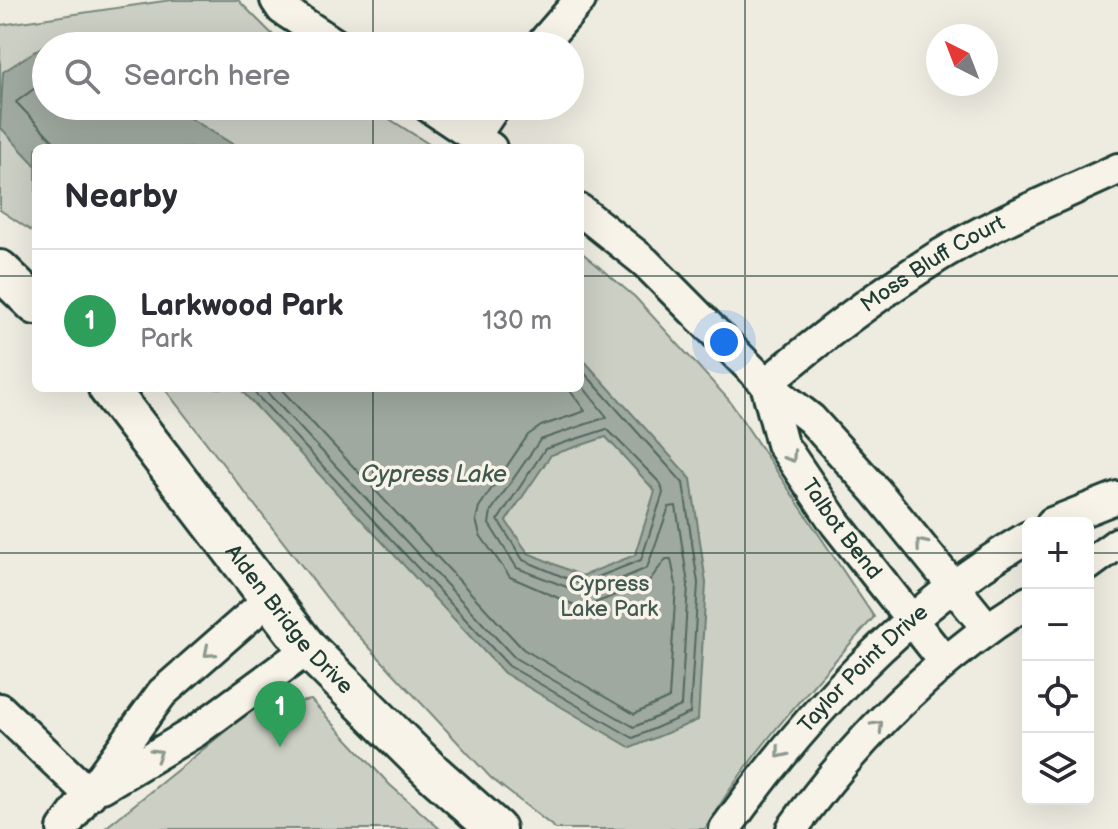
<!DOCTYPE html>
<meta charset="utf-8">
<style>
body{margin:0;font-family:"Balsamiq Sans",sans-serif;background:#f7f7f7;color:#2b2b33}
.controls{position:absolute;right:24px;bottom:24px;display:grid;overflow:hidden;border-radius:12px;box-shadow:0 8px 32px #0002}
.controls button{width:72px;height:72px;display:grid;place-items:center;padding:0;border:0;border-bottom:2px solid #e1e1e2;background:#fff;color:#2b2b33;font:40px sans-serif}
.compass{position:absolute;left:926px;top:24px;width:72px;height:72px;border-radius:50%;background:#fff;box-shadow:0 8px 32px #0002;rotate:318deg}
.you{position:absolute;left:724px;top:342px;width:28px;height:28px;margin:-20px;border:6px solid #fff;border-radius:50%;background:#1a73e8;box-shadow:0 0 0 12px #1a73e833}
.badge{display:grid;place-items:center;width:52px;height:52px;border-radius:50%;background:#111827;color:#fff;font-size:26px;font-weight:700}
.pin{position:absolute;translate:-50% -66px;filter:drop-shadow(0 2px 4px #0008)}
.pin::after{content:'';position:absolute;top:42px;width:28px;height:24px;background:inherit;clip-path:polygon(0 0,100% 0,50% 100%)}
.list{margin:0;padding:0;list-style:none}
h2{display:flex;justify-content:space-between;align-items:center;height:104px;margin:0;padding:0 32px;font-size:34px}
h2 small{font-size:26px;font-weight:400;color:#7c7c81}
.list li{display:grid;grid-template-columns:52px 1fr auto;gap:24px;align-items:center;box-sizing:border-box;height:144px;padding:0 32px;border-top:2px solid #e1e1e2}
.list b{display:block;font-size:30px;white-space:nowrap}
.list p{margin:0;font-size:26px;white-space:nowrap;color:#7c7c81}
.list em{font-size:26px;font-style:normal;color:#7c7c81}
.icon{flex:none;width:44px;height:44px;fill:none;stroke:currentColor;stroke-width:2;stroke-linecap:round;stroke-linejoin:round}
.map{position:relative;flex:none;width:1118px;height:829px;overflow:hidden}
.search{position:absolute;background:#fff;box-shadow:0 8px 32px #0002;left:32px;top:32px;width:552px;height:88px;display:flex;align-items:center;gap:20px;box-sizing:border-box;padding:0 28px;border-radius:44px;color:#7c7c81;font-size:30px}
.panel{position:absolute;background:#fff;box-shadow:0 8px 32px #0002;left:32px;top:144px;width:552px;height:248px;border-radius:12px}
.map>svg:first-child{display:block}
.green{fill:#cccfc4;stroke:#76867c;stroke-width:2}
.water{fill:#9fa99f;stroke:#6c7e74;stroke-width:2;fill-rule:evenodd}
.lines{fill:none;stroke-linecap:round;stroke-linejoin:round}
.shore{stroke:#52685f;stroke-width:2}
.minor-casing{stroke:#1f3d34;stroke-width:36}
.tertiary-casing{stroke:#1f3d34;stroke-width:44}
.minor{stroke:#f7f3e8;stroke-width:30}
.tertiary{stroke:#f7f3e8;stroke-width:38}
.oneway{stroke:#8b988e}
.grid{fill:none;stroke:#1f3d34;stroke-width:2;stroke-opacity:0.55}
.labels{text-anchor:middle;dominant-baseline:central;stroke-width:7;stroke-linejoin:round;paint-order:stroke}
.street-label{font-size:22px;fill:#1f3d34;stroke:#f7f3e8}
.park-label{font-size:22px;fill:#425a51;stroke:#f7f3e8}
.water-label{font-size:24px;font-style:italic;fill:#3f584f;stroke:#f7f3e8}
</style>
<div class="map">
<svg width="1118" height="829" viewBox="0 0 1118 829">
<rect width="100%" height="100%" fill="#eeece1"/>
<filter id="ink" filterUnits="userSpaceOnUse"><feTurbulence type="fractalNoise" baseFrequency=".0125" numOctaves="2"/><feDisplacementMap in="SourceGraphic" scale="16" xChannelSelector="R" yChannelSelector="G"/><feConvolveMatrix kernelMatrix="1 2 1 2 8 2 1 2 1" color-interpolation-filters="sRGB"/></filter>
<g filter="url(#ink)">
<g class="green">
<polygon points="171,0 238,0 284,46 46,46 46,106 369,106 435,148 36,148 36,234 0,210 0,25"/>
<path d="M580,251L635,297L729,400L874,617C814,685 751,750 705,829H556L491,778L343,619L164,388H580Z"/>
<polygon points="311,700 390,785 440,829 104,829 253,709"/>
</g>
<g class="water">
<polygon points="57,37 71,46 46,46 46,106 170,106 239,148 36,148 36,166 0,127 3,72"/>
<path d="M580,356L691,479L706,583L698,720L631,748L504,673L239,388H580ZM606,437L655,491L635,555L582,576L528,553L506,521L551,455Z"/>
</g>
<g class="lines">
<g class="shore">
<polyline points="46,80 16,102 60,148"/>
<polyline points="250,388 509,666 633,738 690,713 698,583 683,483 580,368"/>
<polyline points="263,388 515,658 634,727 681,706 688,584 676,506 669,507 647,568 585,594 517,568 489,524 491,511 540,440 607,417 580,383"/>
<polyline points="280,388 523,649 634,714 669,698 676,585 671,559 666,559 649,581 593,604 577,606 510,577 480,535 476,520 479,507 528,435 541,426 585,411 568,388"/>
<polygon points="607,429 661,484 663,493 641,560 580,584 523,560 498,520 545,449"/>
</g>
<g class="minor-casing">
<g id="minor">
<polyline points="276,0 282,9 338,46"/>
<polyline points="540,46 580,0"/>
<polyline points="428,106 491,148"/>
<polyline points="474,137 495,106"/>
<polyline points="580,210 645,262 766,384 811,419 876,491 987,628"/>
<path id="s1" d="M766,384C820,338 877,295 937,257C994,222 1058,197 1118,169"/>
<path id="s2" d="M766,384L782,444L836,524L944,661"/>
<polyline points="1052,523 1118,497"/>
<polyline points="1088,565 1118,543"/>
<polyline points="0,709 90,795"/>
<polyline points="102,787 196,731 308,649"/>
<polyline points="63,829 162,693 268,600"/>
<path id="s3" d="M725,829C807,714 905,608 1028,537"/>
<path d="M792,829C856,740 935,660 1028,602"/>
</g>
</g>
<g class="tertiary-casing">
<g id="tertiary">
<polyline points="0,270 36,305"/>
<path id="s4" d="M108,388L308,649L433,773L496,829"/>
</g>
</g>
<use href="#minor" class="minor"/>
<use href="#tertiary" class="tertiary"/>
</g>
<defs><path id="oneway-chevron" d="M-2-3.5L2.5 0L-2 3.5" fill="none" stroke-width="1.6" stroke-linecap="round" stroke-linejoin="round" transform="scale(2)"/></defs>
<g class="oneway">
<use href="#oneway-chevron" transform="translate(791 457) rotate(56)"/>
<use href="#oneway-chevron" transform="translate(921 544) rotate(-130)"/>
<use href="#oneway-chevron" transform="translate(209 652) rotate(139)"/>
<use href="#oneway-chevron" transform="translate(878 726) rotate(-46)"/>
<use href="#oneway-chevron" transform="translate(781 753) rotate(130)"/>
<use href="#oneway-chevron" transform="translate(157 754) rotate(-31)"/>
</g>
</g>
<path class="grid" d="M373,0V46M745,0V829M373,106V148M0,276H36M580,276H1118M373,388V829M0,553H1028M1088,553H1118"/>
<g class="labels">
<g class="street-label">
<text stroke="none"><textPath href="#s1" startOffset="206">Moss Bluff Court</textPath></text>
<text stroke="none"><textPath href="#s2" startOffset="166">Talbot Bend</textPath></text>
<text stroke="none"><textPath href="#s4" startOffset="294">Alden Bridge Drive</textPath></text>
<text stroke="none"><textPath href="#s3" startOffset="212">Taylor Point Drive</textPath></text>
</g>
<g class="park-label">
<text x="609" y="584">Cypress<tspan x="609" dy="25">Lake Park</tspan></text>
</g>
<g class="water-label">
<text x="434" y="474">Cypress Lake</text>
</g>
</g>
</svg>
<div class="controls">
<button>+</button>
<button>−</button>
<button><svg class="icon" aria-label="locate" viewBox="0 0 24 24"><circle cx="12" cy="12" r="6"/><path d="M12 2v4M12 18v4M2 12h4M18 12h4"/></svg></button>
<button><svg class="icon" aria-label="layers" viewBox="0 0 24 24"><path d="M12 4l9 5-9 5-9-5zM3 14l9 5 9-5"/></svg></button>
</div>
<svg class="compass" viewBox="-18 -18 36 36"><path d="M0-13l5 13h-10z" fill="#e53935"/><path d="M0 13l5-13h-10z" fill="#7c7c81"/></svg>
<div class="you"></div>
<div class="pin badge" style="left:280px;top:747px;background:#2e9e5b">1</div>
<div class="search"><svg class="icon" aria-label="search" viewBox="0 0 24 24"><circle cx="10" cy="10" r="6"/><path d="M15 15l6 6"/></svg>Search here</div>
<section class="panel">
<h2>Nearby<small></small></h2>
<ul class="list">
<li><span class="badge" style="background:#2e9e5b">1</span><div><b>Larkwood Park</b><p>Park</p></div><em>130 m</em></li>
</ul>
</section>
</div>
